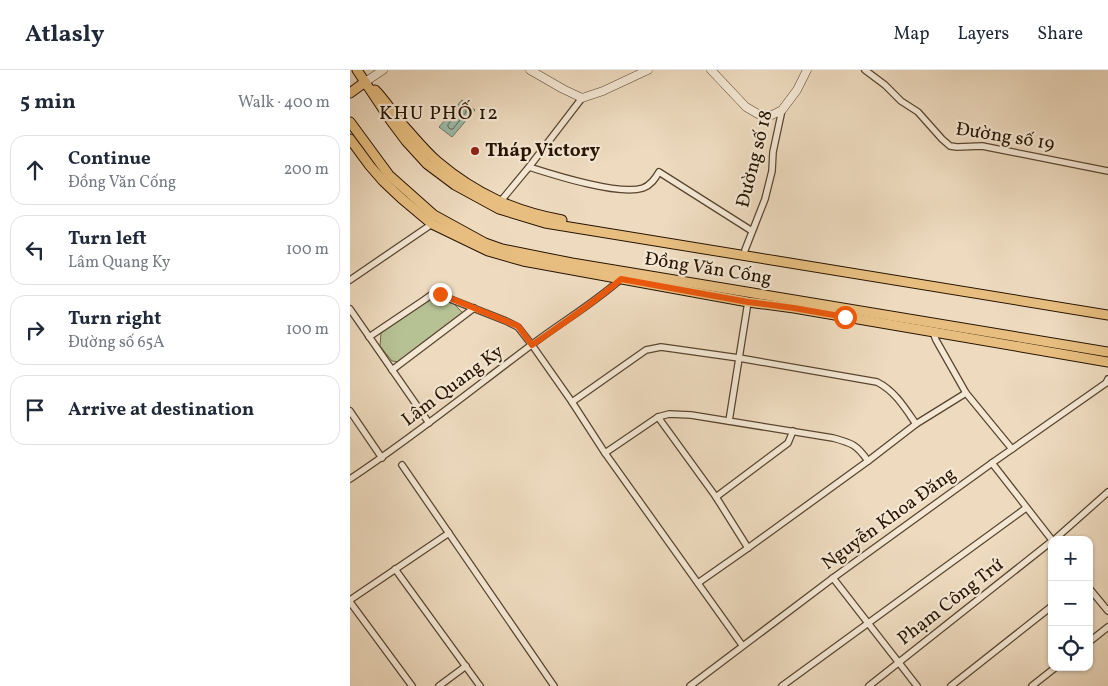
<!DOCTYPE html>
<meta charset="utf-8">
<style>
body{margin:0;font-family:Vollkorn,serif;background:#f6f6f7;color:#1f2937}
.controls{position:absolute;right:15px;bottom:15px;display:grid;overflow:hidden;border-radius:10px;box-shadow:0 1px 4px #0004}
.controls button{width:45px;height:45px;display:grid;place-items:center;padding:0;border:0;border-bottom:1px solid #e0e1e3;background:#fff;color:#1f2937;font:25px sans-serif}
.stop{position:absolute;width:15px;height:15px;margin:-11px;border:4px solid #ea580c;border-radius:50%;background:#fff}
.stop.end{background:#ea580c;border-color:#fff;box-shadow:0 1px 5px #0008}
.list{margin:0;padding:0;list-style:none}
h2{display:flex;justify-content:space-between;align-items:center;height:65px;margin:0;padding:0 20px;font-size:21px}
h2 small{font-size:16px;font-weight:400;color:#747a83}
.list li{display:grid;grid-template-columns:32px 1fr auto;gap:15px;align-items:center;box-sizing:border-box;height:70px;margin:0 10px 10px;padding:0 10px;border:1px solid #e0e1e3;border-radius:15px}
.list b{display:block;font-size:19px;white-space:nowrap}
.list p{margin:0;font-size:16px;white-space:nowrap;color:#747a83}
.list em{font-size:16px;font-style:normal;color:#747a83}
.icon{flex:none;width:28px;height:28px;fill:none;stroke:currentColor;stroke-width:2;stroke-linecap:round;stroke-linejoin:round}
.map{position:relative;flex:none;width:758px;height:616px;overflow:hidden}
header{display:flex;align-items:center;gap:30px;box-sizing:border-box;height:70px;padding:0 25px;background:#fff;border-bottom:1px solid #e0e1e3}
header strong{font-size:24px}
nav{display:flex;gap:28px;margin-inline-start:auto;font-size:18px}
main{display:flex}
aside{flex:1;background:#fff}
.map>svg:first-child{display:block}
.green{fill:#b6c194;stroke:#6e6a4a}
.water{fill:#9bbcab;stroke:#6d7867}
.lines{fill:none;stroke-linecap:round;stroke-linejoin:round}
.shore{stroke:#616856;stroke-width:1}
.minor-casing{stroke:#594530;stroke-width:8}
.tertiary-casing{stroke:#594530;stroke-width:9}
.primary-casing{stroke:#271300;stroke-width:11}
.minor{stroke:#f4e8d5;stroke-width:5.5}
.tertiary{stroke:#f4e8d5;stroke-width:8}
.primary{stroke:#e7be80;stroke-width:9}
.route{stroke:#ea580c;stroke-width:6}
.poi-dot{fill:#8f2418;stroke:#f4e8d5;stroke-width:2}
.labels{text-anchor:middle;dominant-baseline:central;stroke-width:4.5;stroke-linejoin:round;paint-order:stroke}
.street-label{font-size:19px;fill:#271300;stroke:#f4e8d5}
.poi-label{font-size:19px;font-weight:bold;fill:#271300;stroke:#f4e8d5;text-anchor:start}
.neighbourhood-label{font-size:20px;letter-spacing:1px;fill:#271300;stroke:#f4e8d5}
</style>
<header>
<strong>Atlasly</strong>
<nav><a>Map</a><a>Layers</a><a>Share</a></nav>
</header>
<main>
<aside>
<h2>5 min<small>Walk · 400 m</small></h2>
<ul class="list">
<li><svg class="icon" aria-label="ahead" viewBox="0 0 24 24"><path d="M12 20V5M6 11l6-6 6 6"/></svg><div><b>Continue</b><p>Đồng Văn Cống</p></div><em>200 m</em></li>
<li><svg class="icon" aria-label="left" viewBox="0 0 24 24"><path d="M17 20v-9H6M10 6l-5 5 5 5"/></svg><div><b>Turn left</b><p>Lâm Quang Ky</p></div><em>100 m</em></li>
<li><svg class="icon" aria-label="right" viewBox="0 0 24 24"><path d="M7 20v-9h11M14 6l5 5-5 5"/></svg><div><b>Turn right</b><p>Đường số 65A</p></div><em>100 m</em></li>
<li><svg class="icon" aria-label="arrive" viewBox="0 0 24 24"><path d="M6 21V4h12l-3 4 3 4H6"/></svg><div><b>Arrive at destination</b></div></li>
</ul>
</aside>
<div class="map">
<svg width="758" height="616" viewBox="0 0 758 616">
<rect width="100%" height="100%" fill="#eedbbf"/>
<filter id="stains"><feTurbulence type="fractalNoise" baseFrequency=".004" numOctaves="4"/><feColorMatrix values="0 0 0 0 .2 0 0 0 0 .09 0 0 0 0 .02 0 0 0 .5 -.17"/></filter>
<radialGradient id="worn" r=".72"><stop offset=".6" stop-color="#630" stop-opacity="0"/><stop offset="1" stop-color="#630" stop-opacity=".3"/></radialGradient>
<polygon class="green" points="84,227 104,234 113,243 49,292 42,291 30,276 31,263"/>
<polygon class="water" points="112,30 125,40 102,67 89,57"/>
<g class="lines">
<polygon class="shore" points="111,38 113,38 116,39 116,42 103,59 100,59 98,57 98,55"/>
<g class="minor-casing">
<g id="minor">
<polyline points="515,0 535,15 551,31 568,42 592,69 600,76 607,77 632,76 758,101"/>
<path d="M179,97C204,105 269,126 293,118C301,115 305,109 309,102L402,161"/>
<polyline points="150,132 179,97 232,28"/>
<polyline points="395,180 415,129 422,101 423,82 432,40"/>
<polyline points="0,210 82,154"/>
<polyline points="0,239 79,353"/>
<polyline points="583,262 586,270 616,323 662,379"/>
<polyline points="19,267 74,230 81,225 90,225 156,251 168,257 182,275 222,332 255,383 392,575"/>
<polyline points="42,300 124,238"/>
<path d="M222,332L296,280L311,277L389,288L527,312C545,321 555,338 566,354"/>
<polyline points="0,341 32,388"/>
<polyline points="308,347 366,427 398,478"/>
<polyline points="379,351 398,232"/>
<path d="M255,383L308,347L319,344L341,345L483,368C502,373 507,375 518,391"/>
<polyline points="642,393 702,470"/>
<polyline points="52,395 204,616"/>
<path d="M0,409C62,368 120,321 180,276C210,253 243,234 271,209"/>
<polyline points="366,427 438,373 443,361"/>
<polyline points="704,470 758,422"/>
<polyline points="45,499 130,616"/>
<polyline points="483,508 567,616"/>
<polyline points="348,513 398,478 518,391 566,354 616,323"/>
<polyline points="739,518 758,541"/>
<polyline points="0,530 99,463"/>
<polyline points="0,532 62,616"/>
<polyline points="739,572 758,557"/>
<polyline points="89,616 116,596"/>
<polyline points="340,616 483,508 642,393 662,379 756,313 758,309"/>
<polyline points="432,616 676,438"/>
<polyline points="519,616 702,471"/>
<polyline points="601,616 702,536"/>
<polyline points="682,616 706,597"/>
</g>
</g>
<g class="tertiary-casing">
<g id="tertiary">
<polyline points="180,0 213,19 232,28 253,21 298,0"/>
<polyline points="361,0 396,37 408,44 422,45 432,40 447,20 457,0"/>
<polyline points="15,12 33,0"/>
</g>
</g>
<g class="primary-casing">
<g id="primary">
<polyline points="7,0 41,51 56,71 77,94 105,115 149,139 195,153 758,245"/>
<path d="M25,20C36,31 44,45 54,56C65,68 76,82 88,92C126,124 164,141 212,150"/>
<polyline points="0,23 15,12"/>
<polyline points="0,52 39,105 84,145 135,173 152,179 222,193 758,282"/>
<polyline points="0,69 20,96 33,111 51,128 82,154 138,181 173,191 398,232 444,238 758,292"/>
</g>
</g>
<use href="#minor" class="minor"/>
<use href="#tertiary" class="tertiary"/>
<use href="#primary" class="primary"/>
</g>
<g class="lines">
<path class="route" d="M90,224L168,256L182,275C212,254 244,233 271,209L398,232L444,238L495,247"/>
</g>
<circle class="poi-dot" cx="125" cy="81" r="5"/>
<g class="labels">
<g class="street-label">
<text transform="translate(655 67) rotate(9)">Đường số 19</text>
<text transform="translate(405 89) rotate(-76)">Đường số 18</text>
<text transform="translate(358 199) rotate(9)">Đồng Văn Cống</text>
<text transform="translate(103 316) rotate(-37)">Lâm Quang Ky</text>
<text transform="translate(539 449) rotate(-36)">Nguyễn Khoa Đăng</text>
<text transform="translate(601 532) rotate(-38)">Phạm Công Trứ</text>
</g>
<g class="poi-label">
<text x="135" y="81">Tháp Victory</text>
</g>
<g class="neighbourhood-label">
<text x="89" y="44">KHU PHỐ 12</text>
</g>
</g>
<rect width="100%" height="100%" filter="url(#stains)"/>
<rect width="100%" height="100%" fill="url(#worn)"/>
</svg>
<div class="controls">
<button>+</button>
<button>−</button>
<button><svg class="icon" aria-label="locate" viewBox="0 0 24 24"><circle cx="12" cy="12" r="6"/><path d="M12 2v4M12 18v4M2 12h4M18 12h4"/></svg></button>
</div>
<div class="stop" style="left:495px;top:247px"></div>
<div class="stop end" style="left:90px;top:224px"></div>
</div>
</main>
